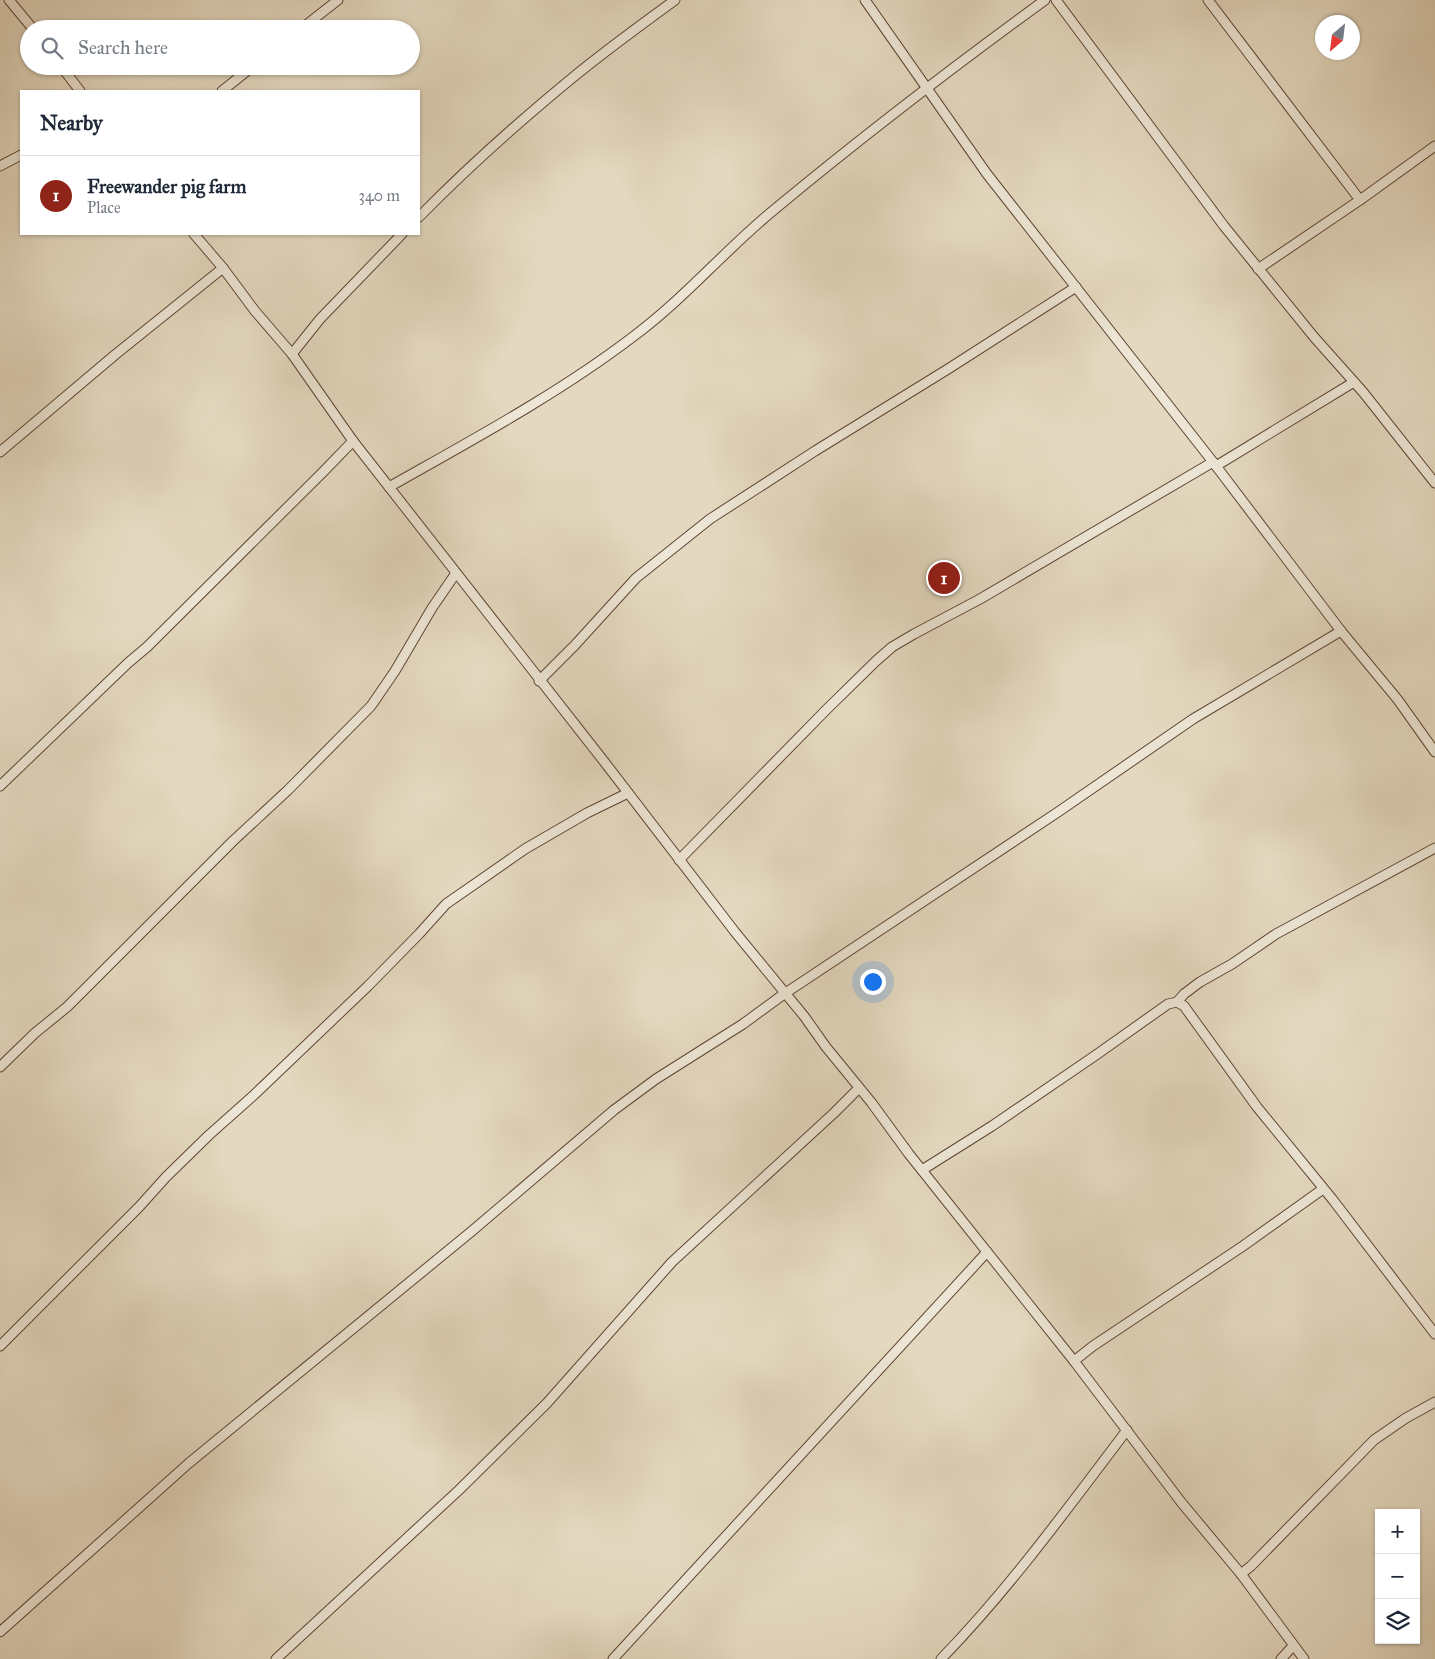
<!DOCTYPE html>
<meta charset="utf-8">
<style>
body{margin:0;font-family:"IM FELL Great Primer",serif;background:#f2f2f3;color:#1f2937}
.controls{position:absolute;right:15px;bottom:15px;display:grid;overflow:hidden;border-radius:0px;box-shadow:0 1px 4px #0004}
.controls button{width:45px;height:45px;display:grid;place-items:center;padding:0;border:0;border-bottom:1px solid #e0e1e3;background:#fff;color:#1f2937;font:25px sans-serif}
.compass{position:absolute;left:1315px;top:15px;width:45px;height:45px;border-radius:50%;background:#fff;box-shadow:0 1px 4px #0004;rotate:208deg}
.you{position:absolute;left:872px;top:981px;width:18px;height:18px;margin:-12px;border:4px solid #fff;border-radius:50%;background:#1a73e8;box-shadow:0 0 0 8px #1a73e833}
.badge{display:grid;place-items:center;width:32px;height:32px;border-radius:50%;background:#8f2418;color:#fff;font-size:16px;font-weight:700}
.pin{position:absolute;translate:-50% -50%;border:2px solid #fff;box-shadow:0 1px 5px #0006}
.list{margin:0;padding:0;list-style:none}
h2{display:flex;justify-content:space-between;align-items:center;height:65px;margin:0;padding:0 20px;font-size:21px}
h2 small{font-size:16px;font-weight:400;color:#747a83}
.list li{display:grid;grid-template-columns:32px 1fr auto;gap:15px;align-items:center;box-sizing:border-box;height:80px;padding:0 20px;border-top:1px solid #e0e1e3}
.list b{display:block;font-size:19px;white-space:nowrap}
.list p{margin:0;font-size:16px;white-space:nowrap;color:#747a83}
.list em{font-size:16px;font-style:normal;color:#747a83}
.icon{flex:none;width:28px;height:28px;fill:none;stroke:currentColor;stroke-width:2;stroke-linecap:round;stroke-linejoin:round}
.map{position:relative;flex:none;width:1435px;height:1659px;overflow:hidden}
.search{position:absolute;background:#fff;box-shadow:0 1px 4px #0004;left:20px;top:20px;width:400px;height:55px;display:flex;align-items:center;gap:12px;box-sizing:border-box;padding:0 18px;border-radius:28px;color:#747a83;font-size:19px}
.panel{position:absolute;background:#fff;box-shadow:0 1px 4px #0004;left:20px;top:90px;width:400px;height:145px;border-radius:0px}
.map>svg:first-child{display:block}
.lines{fill:none;stroke-linecap:round;stroke-linejoin:round}
.minor-casing{stroke:#5f4432;stroke-width:11}
.minor{stroke:#ede6d6;stroke-width:9}
</style>
<div class="map">
<svg width="1435" height="1659" viewBox="0 0 1435 1659">
<rect width="100%" height="100%" fill="#e4d9c0"/>
<filter id="stains"><feTurbulence type="fractalNoise" baseFrequency=".004" numOctaves="4"/><feColorMatrix values="0 0 0 0 .2 0 0 0 0 .09 0 0 0 0 .02 0 0 0 .5 -.17"/></filter>
<radialGradient id="worn" r=".72"><stop offset=".6" stop-color="#630" stop-opacity="0"/><stop offset="1" stop-color="#630" stop-opacity=".3"/></radialGradient>
<g class="lines">
<g class="minor-casing">
<g id="minor">
<polyline points="9,0 33,29"/>
<polyline points="1056,0 1224,226 1314,337 1363,392 1435,483"/>
<polyline points="1208,0 1360,200"/>
<polyline points="301,29 338,0"/>
<polyline points="61,66 80,91"/>
<polyline points="222,91 253,66"/>
<polyline points="0,166 21,155"/>
<path d="M419,217C469,166 522,119 577,74C609,48 642,24 675,0"/>
<polyline points="194,234 223,268 255,311 292,354 353,441 606,764 735,932 804,1016 826,1047 871,1102 909,1154 1074,1361 1181,1502 1241,1574 1304,1659"/>
<polyline points="1258,269 1360,200 1435,146"/>
<polyline points="292,354 320,319 402,234"/>
<polyline points="0,452 116,354 223,268"/>
<polyline points="1216,466 1354,382"/>
<path d="M389,487C472,440 558,394 634,336C685,298 726,249 775,209C863,136 953,67 1045,0"/>
<polyline points="1341,631 1398,700 1435,752"/>
<polyline points="539,681 575,645 636,578 710,519 815,451 948,369 1076,287"/>
<polyline points="0,786 128,663 147,647 323,472 353,441"/>
<polyline points="679,860 827,709 876,661 892,647 914,634 980,599 1213,462"/>
<polyline points="1177,1002 1184,994 1200,982 1232,964 1276,934 1435,848"/>
<polyline points="0,1067 35,1033 67,1007 233,841 288,790 371,706 395,671 432,608 456,573"/>
<polyline points="922,1170 992,1126 1096,1055 1168,1004 1177,1002 1184,1006 1257,1107 1333,1200 1435,1334"/>
<polyline points="0,1346 139,1207 166,1177 209,1135 255,1094 368,986 419,934 446,904 525,849 587,813 628,793"/>
<polyline points="1074,1361 1093,1346 1243,1246 1323,1189"/>
<polyline points="1241,1574 1251,1566 1374,1440 1406,1418 1435,1402"/>
<polyline points="0,1632 189,1463 472,1231 614,1110 656,1079 743,1024 784,994 1058,812 1193,719 1341,631 1213,462 987,174 865,0"/>
<polyline points="276,1659 459,1490 547,1403 672,1262 834,1113 859,1088"/>
<polyline points="613,1659 987,1252"/>
<path d="M941,1659C1010,1588 1067,1509 1127,1430"/>
<polyline points="1281,1659 1293,1646"/>
</g>
</g>
<use href="#minor" class="minor"/>
</g>
<rect width="100%" height="100%" filter="url(#stains)"/>
<rect width="100%" height="100%" fill="url(#worn)"/>
</svg>
<div class="controls">
<button>+</button>
<button>−</button>
<button><svg class="icon" aria-label="layers" viewBox="0 0 24 24"><path d="M12 4l9 5-9 5-9-5zM3 14l9 5 9-5"/></svg></button>
</div>
<svg class="compass" viewBox="-18 -18 36 36"><path d="M0-13l5 13h-10z" fill="#e53935"/><path d="M0 13l5-13h-10z" fill="#747a83"/></svg>
<div class="you"></div>
<div class="pin badge" style="left:944px;top:578px">1</div>
<div class="search"><svg class="icon" aria-label="search" viewBox="0 0 24 24"><circle cx="10" cy="10" r="6"/><path d="M15 15l6 6"/></svg>Search here</div>
<section class="panel">
<h2>Nearby<small></small></h2>
<ul class="list">
<li><span class="badge">1</span><div><b>Freewander pig farm</b><p>Place</p></div><em>340 m</em></li>
</ul>
</section>
</div>
